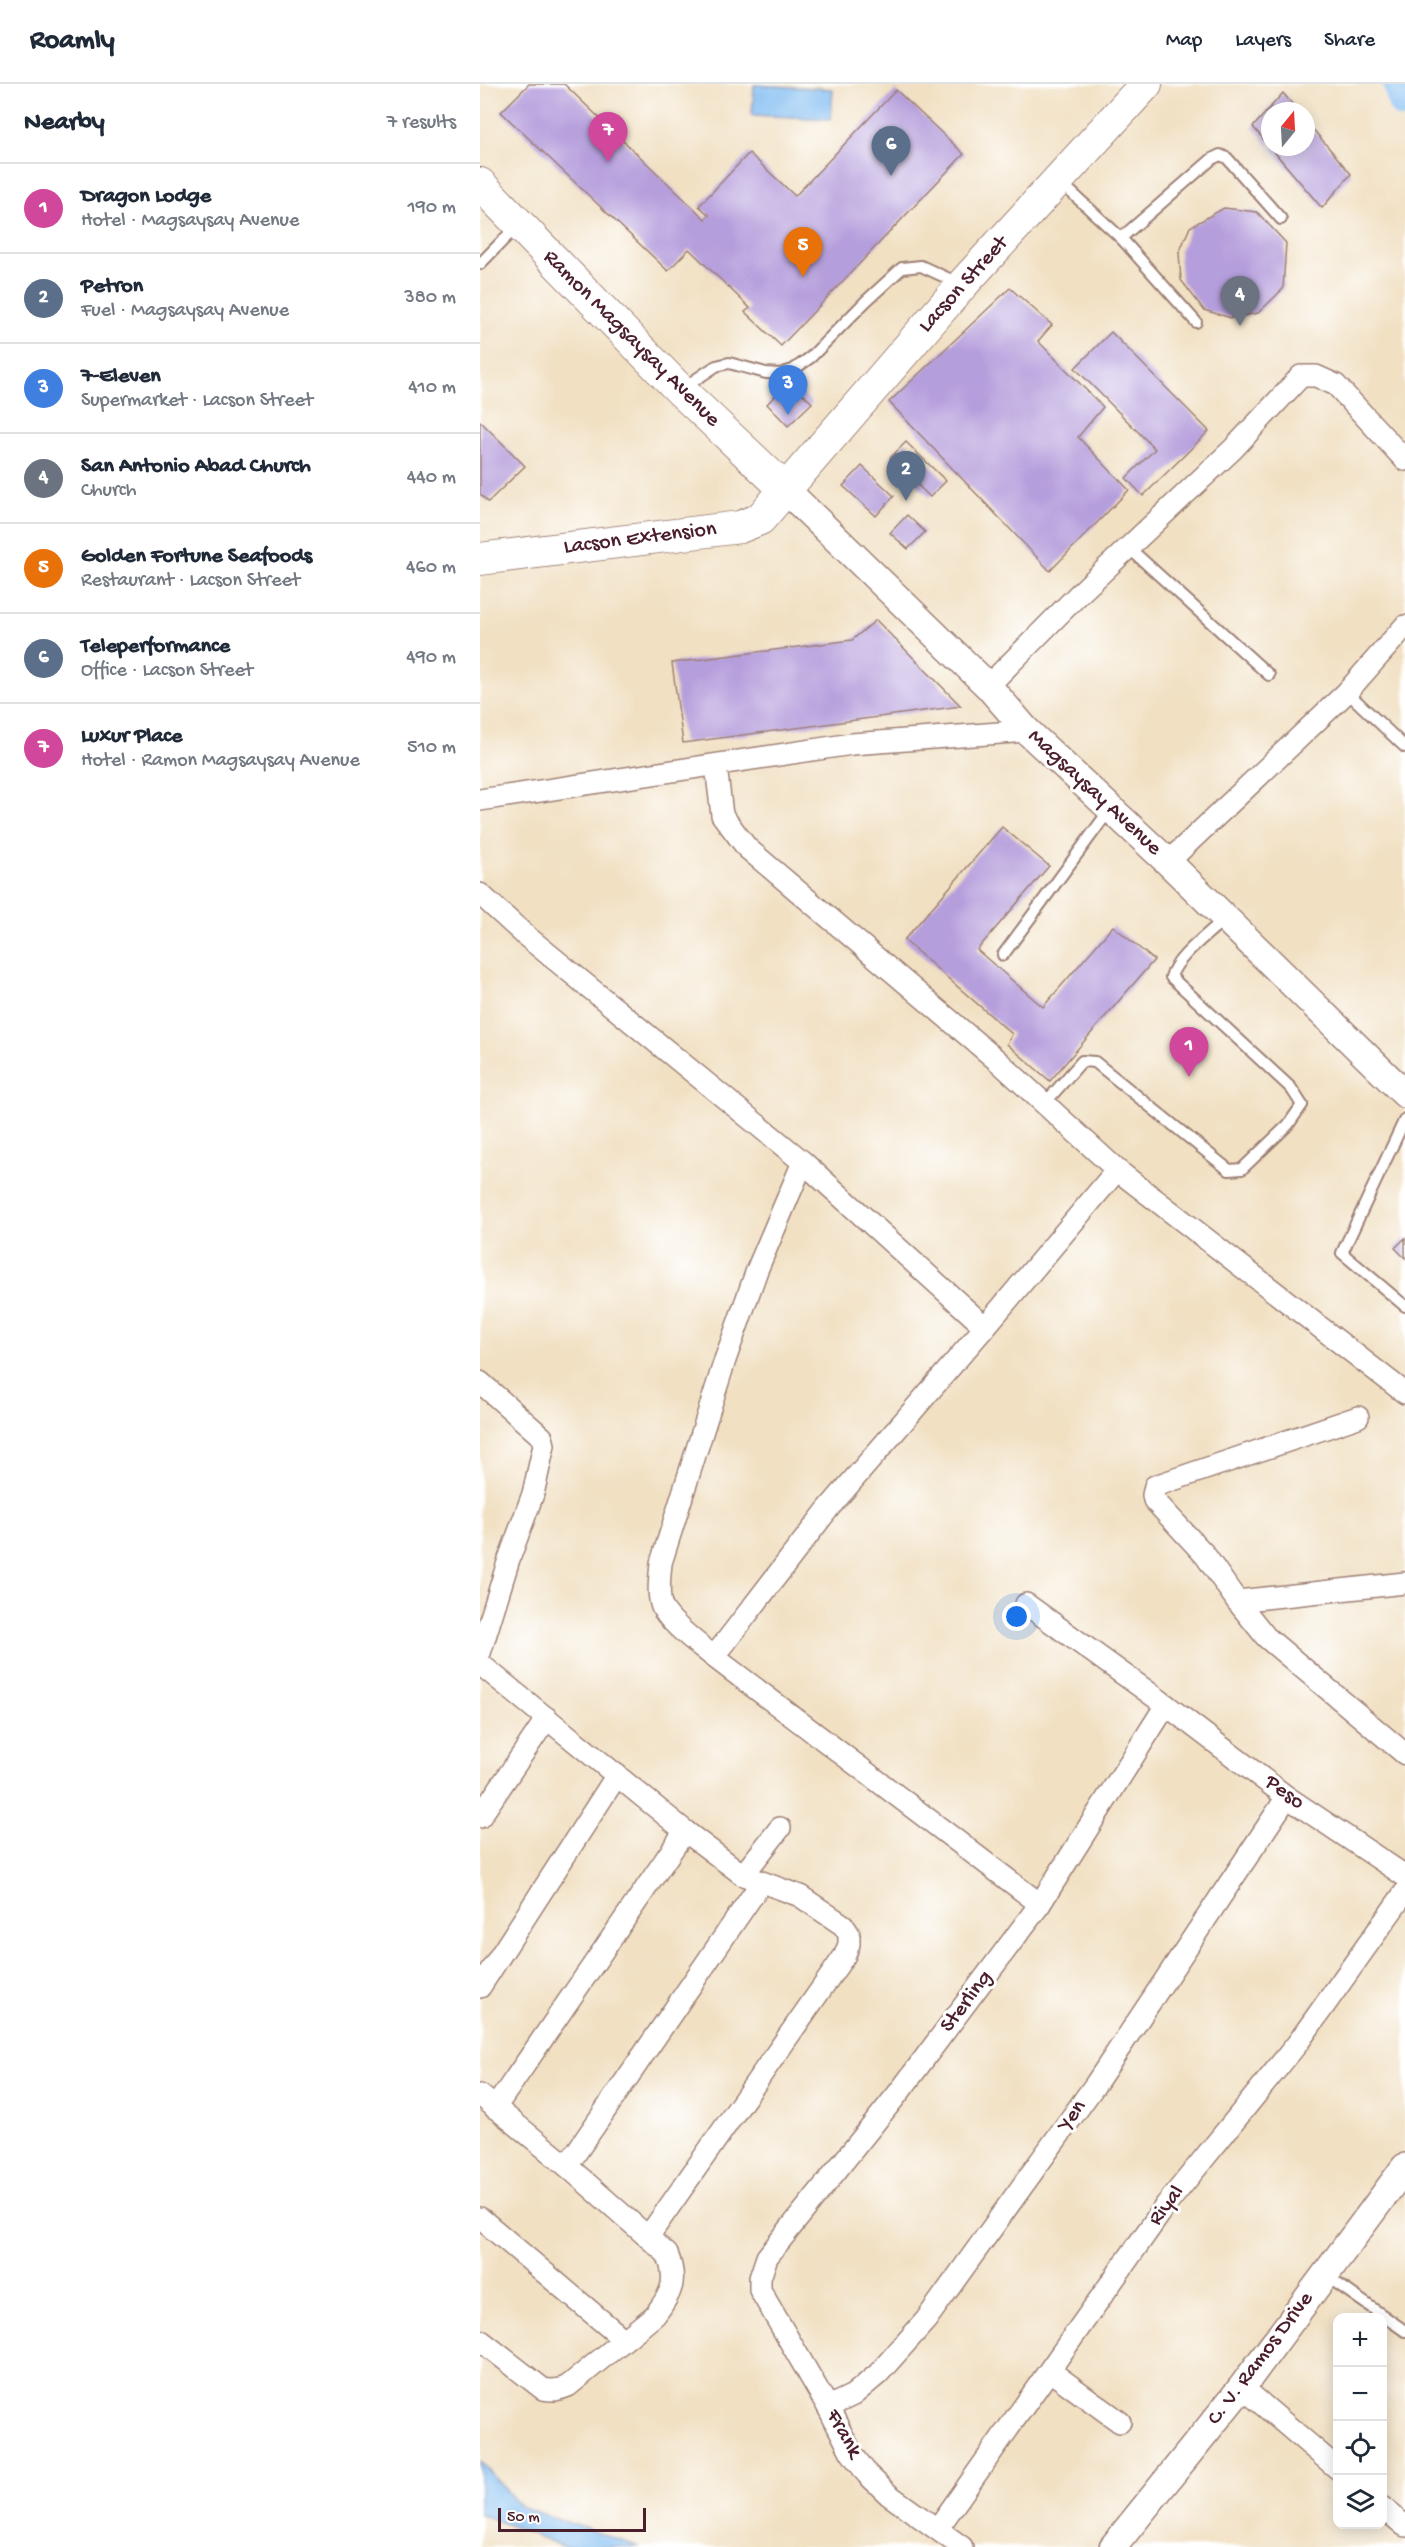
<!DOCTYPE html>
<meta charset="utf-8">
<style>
body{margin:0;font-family:"Gochi Hand",sans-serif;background:#f6f6f7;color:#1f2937}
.controls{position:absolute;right:18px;bottom:18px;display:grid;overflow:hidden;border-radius:12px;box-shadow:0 3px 15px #0003}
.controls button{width:54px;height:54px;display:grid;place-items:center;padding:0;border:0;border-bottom:2px solid #e0e1e3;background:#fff;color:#1f2937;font:30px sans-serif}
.compass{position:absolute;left:781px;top:18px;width:54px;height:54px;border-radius:50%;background:#fff;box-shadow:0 3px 15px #0003;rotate:18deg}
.scale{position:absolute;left:18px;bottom:15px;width:148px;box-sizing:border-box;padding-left:6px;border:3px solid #4a1f2b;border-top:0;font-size:16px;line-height:21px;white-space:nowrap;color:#4a1f2b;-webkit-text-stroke:4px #fff;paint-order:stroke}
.you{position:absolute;left:537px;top:1533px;width:21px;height:21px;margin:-15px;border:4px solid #fff;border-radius:50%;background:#1a73e8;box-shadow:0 0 0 9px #1a73e833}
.badge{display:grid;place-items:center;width:39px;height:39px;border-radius:50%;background:#d1495b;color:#fff;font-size:20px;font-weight:700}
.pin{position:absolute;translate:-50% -50px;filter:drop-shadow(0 2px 3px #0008)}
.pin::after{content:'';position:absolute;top:32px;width:21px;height:18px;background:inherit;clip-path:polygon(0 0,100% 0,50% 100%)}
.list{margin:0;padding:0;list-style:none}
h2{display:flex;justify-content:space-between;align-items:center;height:78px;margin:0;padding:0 24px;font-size:26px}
h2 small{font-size:20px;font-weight:400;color:#747a83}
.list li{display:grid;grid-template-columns:39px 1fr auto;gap:18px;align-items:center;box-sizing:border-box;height:90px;padding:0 24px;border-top:2px solid #e0e1e3}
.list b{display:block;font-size:22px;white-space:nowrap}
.list p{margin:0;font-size:20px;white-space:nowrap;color:#747a83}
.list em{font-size:20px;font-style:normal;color:#747a83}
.icon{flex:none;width:33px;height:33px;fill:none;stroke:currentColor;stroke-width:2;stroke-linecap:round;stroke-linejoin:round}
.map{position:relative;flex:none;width:925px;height:2463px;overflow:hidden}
header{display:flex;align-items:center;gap:36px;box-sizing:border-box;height:84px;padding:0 30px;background:#fff;border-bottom:2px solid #e0e1e3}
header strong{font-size:28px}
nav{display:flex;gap:33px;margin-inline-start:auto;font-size:21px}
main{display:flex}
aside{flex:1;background:#fff}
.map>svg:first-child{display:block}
.water{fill:#7ebbf1;stroke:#646d8e;stroke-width:1.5}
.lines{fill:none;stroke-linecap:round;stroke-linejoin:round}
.river{stroke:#7ebbf1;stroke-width:36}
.building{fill:#b59edc}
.service-casing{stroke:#9e8076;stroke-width:14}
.minor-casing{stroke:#9e8076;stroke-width:24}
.tertiary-casing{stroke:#9e8076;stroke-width:30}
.secondary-casing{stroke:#9e8076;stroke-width:34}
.service{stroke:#fff;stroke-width:10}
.minor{stroke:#fff;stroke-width:21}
.tertiary{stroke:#fff;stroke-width:27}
.secondary{stroke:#fff;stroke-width:32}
.labels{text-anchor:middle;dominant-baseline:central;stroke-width:6;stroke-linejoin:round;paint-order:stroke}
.street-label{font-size:22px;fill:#4a1f2b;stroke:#fff}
</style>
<header>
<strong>Roamly</strong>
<nav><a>Map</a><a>Layers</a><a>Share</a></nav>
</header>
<main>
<aside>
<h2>Nearby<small>7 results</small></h2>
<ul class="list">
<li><span class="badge" style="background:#d1479c">1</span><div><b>Dragon Lodge</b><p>Hotel · Magsaysay Avenue</p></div><em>190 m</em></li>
<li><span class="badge" style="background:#5c6f8a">2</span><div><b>Petron</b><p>Fuel · Magsaysay Avenue</p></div><em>380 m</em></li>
<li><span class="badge" style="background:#3f7fe0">3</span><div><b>7-Eleven</b><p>Supermarket · Lacson Street</p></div><em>410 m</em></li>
<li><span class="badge" style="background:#6b7280">4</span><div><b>San Antonio Abad Church</b><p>Church</p></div><em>440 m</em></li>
<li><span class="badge" style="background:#e8710a">5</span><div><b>Golden Fortune Seafoods</b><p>Restaurant · Lacson Street</p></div><em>460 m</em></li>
<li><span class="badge" style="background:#5c6f8a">6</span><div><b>Teleperformance</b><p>Office · Lacson Street</p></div><em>490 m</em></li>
<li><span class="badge" style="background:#d1479c">7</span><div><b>Luxur Place</b><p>Hotel · Ramon Magsaysay Avenue</p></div><em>510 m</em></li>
</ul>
</aside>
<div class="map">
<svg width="925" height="2463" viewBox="0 0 925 2463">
<rect width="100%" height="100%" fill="#fff"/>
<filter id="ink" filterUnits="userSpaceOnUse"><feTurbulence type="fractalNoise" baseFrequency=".0167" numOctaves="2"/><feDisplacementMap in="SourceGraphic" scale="12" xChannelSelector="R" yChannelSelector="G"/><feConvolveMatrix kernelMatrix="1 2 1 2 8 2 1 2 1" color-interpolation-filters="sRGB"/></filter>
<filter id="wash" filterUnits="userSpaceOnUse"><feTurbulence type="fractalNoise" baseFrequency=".008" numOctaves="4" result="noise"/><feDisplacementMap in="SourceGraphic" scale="24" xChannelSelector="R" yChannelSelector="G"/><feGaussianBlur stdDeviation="1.35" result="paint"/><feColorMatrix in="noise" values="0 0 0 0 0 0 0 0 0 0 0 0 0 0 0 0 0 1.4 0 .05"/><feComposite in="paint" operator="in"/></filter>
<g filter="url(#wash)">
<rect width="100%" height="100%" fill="#f1e0c2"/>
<g class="water">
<polygon points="274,1 353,5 351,35 272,31"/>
<polygon points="0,2377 40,2422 160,2463 85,2463 0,2430"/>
</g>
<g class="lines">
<polyline class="river" points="921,0 925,17"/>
</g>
<g id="blocks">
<g class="building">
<polygon points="49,0 84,0 225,135 229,131 219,122 269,69 315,112 416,6 484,70 301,262 265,228 270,224 209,165 188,187 21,28"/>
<polygon points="803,9 818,27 790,27 790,63 826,63 826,37 871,90 842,124 773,43"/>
<polygon points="744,124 777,128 806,159 803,205 778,229 751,234 724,226 701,196 699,169 710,143"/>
<polygon points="530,204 572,241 558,257 623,323 598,353 649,406 570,487 409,318"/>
<polygon points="631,248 729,347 663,412 646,394 675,365 595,284"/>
<polygon points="314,301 332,319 308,342 287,320 297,310 301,313"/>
<polygon points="0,337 45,382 8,418 0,410"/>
<polygon points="426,358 466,397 450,413 410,374"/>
<polygon points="382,382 414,412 396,432 363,402"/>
<polygon points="427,431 445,448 428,465 410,449"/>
<polygon points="396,536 481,622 203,659 192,579 372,556"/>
<polygon points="522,743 569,782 497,866 563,923 633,842 674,876 570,997 527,960 532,950 424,856"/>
<polygon points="925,1154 925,1174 915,1164"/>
</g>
</g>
</g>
<g filter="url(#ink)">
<use href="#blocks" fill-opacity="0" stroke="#9e8076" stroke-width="1.5"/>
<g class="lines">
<g class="service-casing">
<g id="service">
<polyline points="579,97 641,154 732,75 740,71 747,74 801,135"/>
<polyline points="641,154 716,238"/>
<polyline points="0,180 37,142"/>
<polyline points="203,304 236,282 249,279 286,289 300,290 313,286 331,273 386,217 422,184 441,182 478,199"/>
<polyline points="648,463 789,591"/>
<polyline points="867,608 925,663"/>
<polyline points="523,871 631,724"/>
<path d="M566,1018L602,977L615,978L749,1086L762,1085L808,1041L822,1021L811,1004L691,893C696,873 729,850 744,835"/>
<polyline points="925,1035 862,1169 925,1222"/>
<polyline points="845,2191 925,2247"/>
</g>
</g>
<g class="minor-casing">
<g id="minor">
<polyline points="508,602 599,510 753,365 821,292 836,292 856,301 925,376"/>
<polyline points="236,682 242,731 267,764 519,978 637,1086 925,1309"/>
<polyline points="0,716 372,660 547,647"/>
<polyline points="688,778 867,608 925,542"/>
<path d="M0,810L45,851L323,1078L277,1186L245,1276L181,1479C180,1492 177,1511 182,1523C190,1540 220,1561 234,1573L560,1820"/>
<polyline points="323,1078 505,1243"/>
<polyline points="0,1298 62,1353 64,1361 53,1410 29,1475 0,1569"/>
<polyline points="925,1499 757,1517 786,1553 925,1670"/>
<polyline points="757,1517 725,1471 674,1416 673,1411 675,1402 878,1333"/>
<polyline points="546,1520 686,1621 807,1713 925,1792"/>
<polyline points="234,1573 348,1425 505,1243 637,1086"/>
<polyline points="0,1580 205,1747 263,1791 320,1812 363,1841 369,1850 369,1860 365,1871 168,2153"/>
<polyline points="0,1733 67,1634"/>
<polyline points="263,1791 300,1744"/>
<polyline points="0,1903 137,1691"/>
<path d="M0,2011L87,2082L187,2170C198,2196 192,2209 175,2231L88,2302C79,2306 73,2307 63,2305L0,2256"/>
<polyline points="15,2024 205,1747"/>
<polyline points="87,2082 281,1799"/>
<polyline points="0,2134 143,2255"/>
<polyline points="570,2287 640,2338"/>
<polyline points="762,2303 858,2385"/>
<polyline points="348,2323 373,2311 398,2290 446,2236 615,2001 807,1713"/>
<polyline points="902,2423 925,2442"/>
<polyline points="458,2444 686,2121 817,1960 925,1808"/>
<polyline points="482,2463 409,2411 387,2390 371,2368 348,2323 280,2206 280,2194 287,2173 420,2007 560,1820 686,1621"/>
</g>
</g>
<g class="tertiary-casing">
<g id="tertiary">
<polyline points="306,406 508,602 547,647 688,778 925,1010"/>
<polyline points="633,2463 762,2303 925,2083"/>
</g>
</g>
<g class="secondary-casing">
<g id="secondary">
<polyline points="0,100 200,306 306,406"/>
<polyline points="0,475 260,443 280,435 482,201 666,0"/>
</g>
</g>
<use href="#service" class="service"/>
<use href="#minor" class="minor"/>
<use href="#tertiary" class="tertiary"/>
<use href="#secondary" class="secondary"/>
</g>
</g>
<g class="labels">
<g class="street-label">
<text transform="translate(484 201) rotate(-48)">Lacson Street</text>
<text transform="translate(151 255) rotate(45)">Ramon Magsaysay Avenue</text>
<text transform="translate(160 455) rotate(-7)">Lacson Extension</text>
<text transform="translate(614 709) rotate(43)">Magsaysay Avenue</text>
<text transform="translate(804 1709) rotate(36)">Peso</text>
<text transform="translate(487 1918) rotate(-53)">Sterling</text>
<text transform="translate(593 2032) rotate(-55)">Yen</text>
<text transform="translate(687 2122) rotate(-53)">Riyal</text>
<text transform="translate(781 2275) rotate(-53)">C. V. Ramos Drive</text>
<text transform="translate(363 2350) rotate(61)">Frank</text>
</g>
</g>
</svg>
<div class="controls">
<button>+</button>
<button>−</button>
<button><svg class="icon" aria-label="locate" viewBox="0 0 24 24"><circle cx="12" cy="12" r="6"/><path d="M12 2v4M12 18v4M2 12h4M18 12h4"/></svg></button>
<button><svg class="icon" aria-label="layers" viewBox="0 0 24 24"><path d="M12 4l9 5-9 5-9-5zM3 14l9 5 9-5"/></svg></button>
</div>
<svg class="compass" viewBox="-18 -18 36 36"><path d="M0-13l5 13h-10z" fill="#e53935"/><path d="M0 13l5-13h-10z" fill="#747a83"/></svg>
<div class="scale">50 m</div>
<div class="you"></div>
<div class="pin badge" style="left:709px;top:993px;background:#d1479c">1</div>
<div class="pin badge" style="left:426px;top:417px;background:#5c6f8a">2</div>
<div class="pin badge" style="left:308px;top:331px;background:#3f7fe0">3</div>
<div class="pin badge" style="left:760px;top:242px;background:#6b7280">4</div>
<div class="pin badge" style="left:323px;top:193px;background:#e8710a">5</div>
<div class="pin badge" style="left:411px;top:92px;background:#5c6f8a">6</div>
<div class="pin badge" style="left:128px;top:78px;background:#d1479c">7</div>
</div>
</main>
